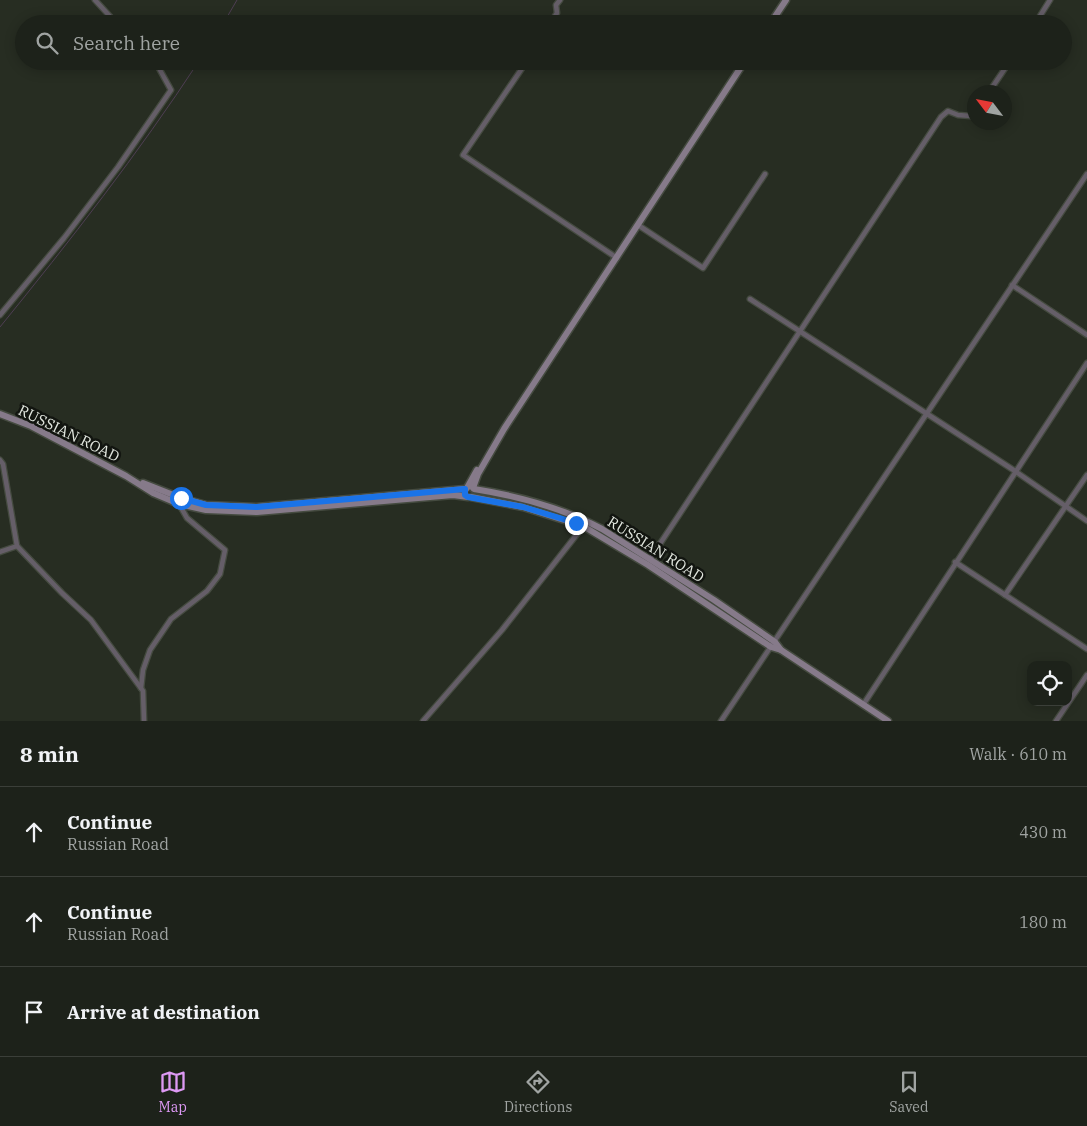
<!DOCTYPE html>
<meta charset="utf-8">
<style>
body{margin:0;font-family:"IBM Plex Serif",serif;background:#2a2f27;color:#f1f3f6}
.controls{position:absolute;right:15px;bottom:15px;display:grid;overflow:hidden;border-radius:10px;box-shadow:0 2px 12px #0003}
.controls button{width:45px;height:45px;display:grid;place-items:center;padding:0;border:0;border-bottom:1px solid #3b3f39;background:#1d221a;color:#f1f3f6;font:25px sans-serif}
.compass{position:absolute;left:967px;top:85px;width:45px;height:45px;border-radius:50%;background:#1d221a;box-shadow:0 2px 12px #0003;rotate:302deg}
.stop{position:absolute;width:15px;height:15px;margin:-11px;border:4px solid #1a73e8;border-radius:50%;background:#fff}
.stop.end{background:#1a73e8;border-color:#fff;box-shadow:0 1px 5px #0008}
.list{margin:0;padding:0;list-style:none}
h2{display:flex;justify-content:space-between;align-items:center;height:65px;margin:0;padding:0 20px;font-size:21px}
h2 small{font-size:16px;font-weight:400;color:#a0a4a2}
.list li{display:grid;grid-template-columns:32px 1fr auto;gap:15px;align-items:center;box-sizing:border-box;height:90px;padding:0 20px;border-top:1px solid #3b3f39}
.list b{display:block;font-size:19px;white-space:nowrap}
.list p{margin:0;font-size:16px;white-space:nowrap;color:#a0a4a2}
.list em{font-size:16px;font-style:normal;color:#a0a4a2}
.icon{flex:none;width:28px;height:28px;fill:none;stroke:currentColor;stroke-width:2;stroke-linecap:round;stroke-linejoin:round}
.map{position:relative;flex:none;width:1087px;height:721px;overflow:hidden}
.search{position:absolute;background:#1d221a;box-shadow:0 2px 12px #0003;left:15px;right:15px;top:15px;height:55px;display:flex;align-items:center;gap:12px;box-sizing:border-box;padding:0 18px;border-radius:28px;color:#a0a4a2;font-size:19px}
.sheet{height:335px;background:#1d221a}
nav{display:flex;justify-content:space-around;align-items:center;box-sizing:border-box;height:70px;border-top:1px solid #3b3f39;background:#1d221a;font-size:14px;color:#a0a4a2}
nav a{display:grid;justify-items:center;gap:2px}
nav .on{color:#dd99f4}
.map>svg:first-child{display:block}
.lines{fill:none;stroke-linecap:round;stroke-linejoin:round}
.stream{stroke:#4e3e53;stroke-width:1}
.minor-casing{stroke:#454b40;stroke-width:7}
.secondary-casing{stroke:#454b40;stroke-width:9}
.minor{stroke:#655e68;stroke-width:4.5}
.secondary{stroke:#867a8a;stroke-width:6}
.route{stroke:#1a73e8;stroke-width:6}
.labels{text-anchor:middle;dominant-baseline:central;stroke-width:5;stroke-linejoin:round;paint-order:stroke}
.street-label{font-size:15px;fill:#e2e7df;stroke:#121510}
</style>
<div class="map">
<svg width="1087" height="721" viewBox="0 0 1087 721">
<rect width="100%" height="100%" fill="#272d22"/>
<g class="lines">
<g class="stream">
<polyline points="223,24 237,0"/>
<path d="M0,327C70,241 138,154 199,61"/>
</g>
<g class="minor-casing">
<g id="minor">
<polyline points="95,0 117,24"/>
<polyline points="550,24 557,13 556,5 560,0"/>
<polyline points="1035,24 1050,0"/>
<polyline points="527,61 463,155 617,258"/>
<polyline points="989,92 1010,61"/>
<polyline points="638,225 703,268 765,174"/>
<polyline points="1012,285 1087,335"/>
<polyline points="750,299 1015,471 1087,521"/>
<polyline points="0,315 64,238 118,167 171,90 155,61"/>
<polyline points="0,460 3,464 17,546 0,552"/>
<polyline points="17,546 62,593 91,620 143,691 144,721"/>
<polyline points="650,559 941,117 948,111 958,115 971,116 974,112"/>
<polyline points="955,562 1087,649"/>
<polyline points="1005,595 1087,475"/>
<polyline points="141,688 143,670 150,650 171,619 207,591 220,574 225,550 187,518 179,504"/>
<polyline points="863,705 1087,363"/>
<polyline points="423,721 502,630 585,524"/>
<polyline points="721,721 1087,174"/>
<polyline points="1056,721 1087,675"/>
</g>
</g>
<g class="secondary-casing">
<g id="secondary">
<polyline points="770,24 786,0"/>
<polyline points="0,414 31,426 126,476 153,493 179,504 206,510 257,512 453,495 468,497"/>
<polyline points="143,483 181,498 206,505 257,507 465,489"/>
<polyline points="467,488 477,470"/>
<polyline points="473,488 478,474 504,429 745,61"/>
<path d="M474,489C518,496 563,508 602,529L714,600L775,642L781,650L888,721"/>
<polyline points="471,497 523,507 583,526 648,565 771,647 781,650"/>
</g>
</g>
<use href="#minor" class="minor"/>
<use href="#secondary" class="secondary"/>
</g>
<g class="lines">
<polyline class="route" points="181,498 206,505 257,507 465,489 465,495 468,497 523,507 576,523"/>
</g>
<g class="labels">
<g class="street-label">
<text transform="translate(69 433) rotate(26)">RUSSIAN ROAD</text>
<text transform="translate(656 549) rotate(32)">RUSSIAN ROAD</text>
</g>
</g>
</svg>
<div class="controls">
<button><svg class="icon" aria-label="locate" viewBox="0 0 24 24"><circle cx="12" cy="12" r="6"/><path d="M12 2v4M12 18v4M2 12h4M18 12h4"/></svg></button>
</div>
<svg class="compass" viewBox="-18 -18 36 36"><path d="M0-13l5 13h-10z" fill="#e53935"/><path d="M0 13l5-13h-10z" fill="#a0a4a2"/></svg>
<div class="stop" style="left:181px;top:498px"></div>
<div class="stop end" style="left:576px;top:523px"></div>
<div class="search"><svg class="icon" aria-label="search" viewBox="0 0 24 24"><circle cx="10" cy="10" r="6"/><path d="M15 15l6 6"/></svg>Search here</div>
</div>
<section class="sheet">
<h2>8 min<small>Walk · 610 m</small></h2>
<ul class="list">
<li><svg class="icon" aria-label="ahead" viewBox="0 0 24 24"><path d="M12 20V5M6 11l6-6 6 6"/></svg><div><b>Continue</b><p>Russian Road</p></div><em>430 m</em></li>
<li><svg class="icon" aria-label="ahead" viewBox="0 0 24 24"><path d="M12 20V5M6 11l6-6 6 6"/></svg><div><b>Continue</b><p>Russian Road</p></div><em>180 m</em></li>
<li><svg class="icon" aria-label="arrive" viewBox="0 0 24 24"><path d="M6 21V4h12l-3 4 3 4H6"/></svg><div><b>Arrive at destination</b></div></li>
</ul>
</section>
<nav>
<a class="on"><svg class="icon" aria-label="map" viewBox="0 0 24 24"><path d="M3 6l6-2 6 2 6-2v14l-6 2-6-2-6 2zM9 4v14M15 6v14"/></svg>Map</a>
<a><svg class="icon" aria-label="directions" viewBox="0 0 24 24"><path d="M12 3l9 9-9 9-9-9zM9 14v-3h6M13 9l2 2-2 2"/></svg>Directions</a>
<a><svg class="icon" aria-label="saved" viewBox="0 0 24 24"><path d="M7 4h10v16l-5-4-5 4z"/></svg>Saved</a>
</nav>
